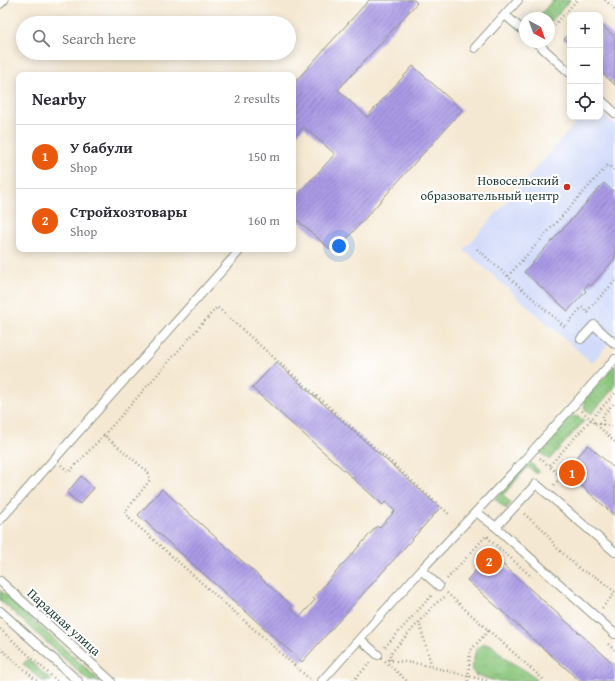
<!DOCTYPE html>
<meta charset="utf-8">
<style>
body{margin:0;font-family:"Gentium Book Plus",serif;background:#f2f2f3;color:#2b2b33}
.controls{position:absolute;right:12px;top:12px;display:grid;overflow:hidden;border-radius:8px;box-shadow:0 2px 10px #0003}
.controls button{width:36px;height:36px;display:grid;place-items:center;padding:0;border:0;border-bottom:1px solid #e1e1e2;background:#fff;color:#2b2b33;font:20px sans-serif}
.compass{position:absolute;left:519px;top:12px;width:36px;height:36px;border-radius:50%;background:#fff;box-shadow:0 2px 10px #0003;rotate:139deg}
.you{position:absolute;left:339px;top:246px;width:14px;height:14px;margin:-10px;border:3px solid #fff;border-radius:50%;background:#1a73e8;box-shadow:0 0 0 6px #1a73e833}
.badge{display:grid;place-items:center;width:26px;height:26px;border-radius:50%;background:#ea580c;color:#fff;font-size:13px;font-weight:700}
.pin{position:absolute;translate:-50% -50%;border:2px solid #fff;box-shadow:0 1px 4px #0006}
.list{margin:0;padding:0;list-style:none}
h2{display:flex;justify-content:space-between;align-items:center;height:52px;margin:0;padding:0 16px;font-size:17px}
h2 small{font-size:13px;font-weight:400;color:#7c7c81}
.list li{display:grid;grid-template-columns:26px 1fr auto;gap:12px;align-items:center;box-sizing:border-box;height:64px;padding:0 16px;border-top:1px solid #e1e1e2}
.list b{display:block;font-size:15px;white-space:nowrap}
.list p{margin:0;font-size:13px;white-space:nowrap;color:#7c7c81}
.list em{font-size:13px;font-style:normal;color:#7c7c81}
.icon{flex:none;width:22px;height:22px;fill:none;stroke:currentColor;stroke-width:2;stroke-linecap:round;stroke-linejoin:round}
.map{position:relative;flex:none;width:615px;height:681px;overflow:hidden}
.search{position:absolute;background:#fff;box-shadow:0 2px 10px #0003;left:16px;top:16px;width:280px;height:44px;display:flex;align-items:center;gap:10px;box-sizing:border-box;padding:0 14px;border-radius:22px;color:#7c7c81;font-size:15px}
.panel{position:absolute;background:#fff;box-shadow:0 2px 10px #0003;left:16px;top:72px;width:280px;height:180px;border-radius:8px}
.map>svg:first-child{display:block}
.built{fill:#d0daf9}
.grass{fill:url(#grass-dots);stroke:#548157}
.park{fill:url(#park-tufts);stroke:#548157}
.building{fill:url(#building-hatch)}
.lines{fill:none;stroke-linecap:round;stroke-linejoin:round}
.lane-casing{stroke:#8a9283;stroke-width:10}
.path{stroke:#8a9283;stroke-width:2.5;stroke-dasharray:1 3;stroke-linecap:butt}
.lane{stroke:#fff;stroke-width:8}
.poi-dot{fill:#c8321e;stroke:#fff;stroke-width:1.5}
.labels{text-anchor:middle;dominant-baseline:central;stroke-width:4;stroke-linejoin:round;paint-order:stroke}
.poi-label{font-size:13px;fill:#1f3d34;stroke:#fff;text-anchor:end}
.street-label{font-size:13px;fill:#1f3d34;stroke:#fff}
</style>
<div class="map">
<svg width="615" height="681" viewBox="0 0 615 681">
<defs>
<pattern id="grass-dots" width="8" height="8" patternUnits="userSpaceOnUse"><rect width="8" height="8" fill="#8ac57a"/><path d="M2 2h.1M6 6h.1" fill="none" stroke="#70a165" stroke-width="1.8" stroke-linecap="round"/></pattern>
<pattern id="park-tufts" width="24" height="20" patternUnits="userSpaceOnUse"><rect width="24" height="20" fill="#8ac57a"/><path d="M3 7l-1-3M5 7V3M7 7l1-3M15 17l-1-3M17 17v-4M19 17l1-3" fill="none" stroke="#70a165"/></pattern>
<pattern id="building-hatch" width="6" height="6" patternUnits="userSpaceOnUse"><rect width="6" height="6" fill="#aa9ae6"/><path d="M-1 1l2-2M0 6l6-6M5 7l2-2" fill="none" stroke="#8a7fbb"/></pattern>
</defs>
<rect width="100%" height="100%" fill="#fff"/>
<filter id="ink" filterUnits="userSpaceOnUse"><feTurbulence type="fractalNoise" baseFrequency=".025" numOctaves="2"/><feDisplacementMap in="SourceGraphic" scale="8" xChannelSelector="R" yChannelSelector="G"/><feConvolveMatrix kernelMatrix="1 2 1 2 8 2 1 2 1" color-interpolation-filters="sRGB"/></filter>
<filter id="wash" filterUnits="userSpaceOnUse"><feTurbulence type="fractalNoise" baseFrequency=".012" numOctaves="4" result="noise"/><feDisplacementMap in="SourceGraphic" scale="16" xChannelSelector="R" yChannelSelector="G"/><feGaussianBlur stdDeviation="0.9" result="paint"/><feColorMatrix in="noise" values="0 0 0 0 0 0 0 0 0 0 0 0 0 0 0 0 0 1.4 0 .05"/><feComposite in="paint" operator="in"/></filter>
<g filter="url(#wash)">
<rect width="100%" height="100%" fill="#f5e8d2"/>
<polygon class="built" points="600,111 615,125 615,336 592,363 464,250 581,117 600,117"/>
<g class="grass">
<polygon points="553,0 570,0 549,24 549,18 537,18"/>
<polygon points="615,365 615,387 591,414 585,409 584,400"/>
<polygon points="573,416 578,417 584,421 549,460 539,451 566,420"/>
<polygon points="529,461 539,471 537,474 528,467 503,495 511,503 506,509 495,499"/>
<polygon points="0,590 100,681 89,681 0,600"/>
<polygon points="28,659 52,681 42,681 23,664"/>
</g>
<polygon class="park" points="483,644 488,644 493,646 506,659 534,676 536,681 496,681 475,675 472,669 476,649"/>
<g id="blocks">
<g class="building">
<polygon points="369,0 414,0 417,3 338,90 367,117 413,66 462,110 334,253 293,216 293,200 335,154 304,127 293,139 293,84"/>
<polygon points="600,24 615,37 615,85 600,71"/>
<polygon points="570,33 570,44 564,39"/>
<polygon points="604,183 615,193 615,259 591,286 588,284 584,289 586,291 568,311 524,272"/>
<polygon points="276,362 440,508 302,662 138,515 162,489 292,606 290,608 300,617 315,600 313,598 377,526 379,528 395,511 385,502 383,505 252,388"/>
<polygon points="588,445 615,469 615,516 565,471"/>
<polygon points="81,476 94,488 80,504 67,493"/>
<polygon points="491,554 615,665 615,681 580,681 467,580"/>
</g>
</g>
</g>
<g filter="url(#ink)">
<use href="#blocks" fill-opacity="0" stroke="#8a9283" stroke-width="1"/>
<g class="lines">
<g class="lane-casing">
<g id="lane">
<polyline points="0,4 4,0"/>
<polyline points="505,15 525,32"/>
<polyline points="536,42 570,73"/>
<polyline points="475,48 518,0"/>
<polyline points="600,99 615,113"/>
<polyline points="581,339 594,325 615,344"/>
<polyline points="476,512 496,527 615,634"/>
<polyline points="0,520 241,249"/>
<polyline points="496,527 536,484 615,552"/>
<polyline points="421,570 439,586"/>
<polyline points="0,581 111,681"/>
<polyline points="0,611 78,681"/>
<polyline points="360,639 378,655"/>
<polyline points="322,681 421,570 519,466 615,359"/>
</g>
</g>
<g class="path">
<polyline points="605,0 615,9"/>
<polyline points="549,31 577,0"/>
<polyline points="477,249 565,327 582,307 591,315"/>
<polyline points="508,276 608,165 615,171"/>
<polyline points="587,311 615,281"/>
<polyline points="582,411 615,442"/>
<polyline points="595,423 615,427"/>
<polyline points="603,425 603,415 615,402"/>
<polyline points="104,435 217,307 449,514"/>
<polyline points="540,458 549,466"/>
<polyline points="61,465 69,472 104,435 148,472 150,480 125,512 130,519 312,681"/>
<polyline points="554,485 561,477 549,466 615,393"/>
<polyline points="524,514 536,524 542,528 557,548 581,570 598,578 615,592"/>
<polyline points="487,537 532,577"/>
<polyline points="447,579 486,536 489,537"/>
<polyline points="447,593 545,681"/>
<polyline points="602,608 615,593"/>
<polyline points="419,622 432,667"/>
<polyline points="0,629 57,681"/>
<polyline points="608,644 615,650"/>
<polyline points="385,647 433,594"/>
<polyline points="0,648 37,681"/>
<polyline points="388,660 420,664 488,681"/>
<polyline points="391,660 390,654 435,604 446,596"/>
<polyline points="385,661 407,681"/>
<polyline points="353,681 371,662"/>
<polyline points="468,681 470,651 489,630"/>
</g>
<use href="#lane" class="lane"/>
</g>
</g>
<circle class="poi-dot" cx="567" cy="187" r="4"/>
<g class="labels">
<g class="poi-label">
<text x="559" y="180">Новосельский<tspan x="559" dy="15">образовательный центр</tspan></text>
</g>
<g class="street-label">
<text transform="translate(64 622) rotate(42)">Парадная улица</text>
</g>
</g>
</svg>
<div class="controls">
<button>+</button>
<button>−</button>
<button><svg class="icon" aria-label="locate" viewBox="0 0 24 24"><circle cx="12" cy="12" r="6"/><path d="M12 2v4M12 18v4M2 12h4M18 12h4"/></svg></button>
</div>
<svg class="compass" viewBox="-18 -18 36 36"><path d="M0-13l5 13h-10z" fill="#e53935"/><path d="M0 13l5-13h-10z" fill="#7c7c81"/></svg>
<div class="you"></div>
<div class="pin badge" style="left:572px;top:473px">1</div>
<div class="pin badge" style="left:489px;top:561px">2</div>
<div class="search"><svg class="icon" aria-label="search" viewBox="0 0 24 24"><circle cx="10" cy="10" r="6"/><path d="M15 15l6 6"/></svg>Search here</div>
<section class="panel">
<h2>Nearby<small>2 results</small></h2>
<ul class="list">
<li><span class="badge">1</span><div><b>У бабули</b><p>Shop</p></div><em>150 m</em></li>
<li><span class="badge">2</span><div><b>Стройхозтовары</b><p>Shop</p></div><em>160 m</em></li>
</ul>
</section>
</div>
